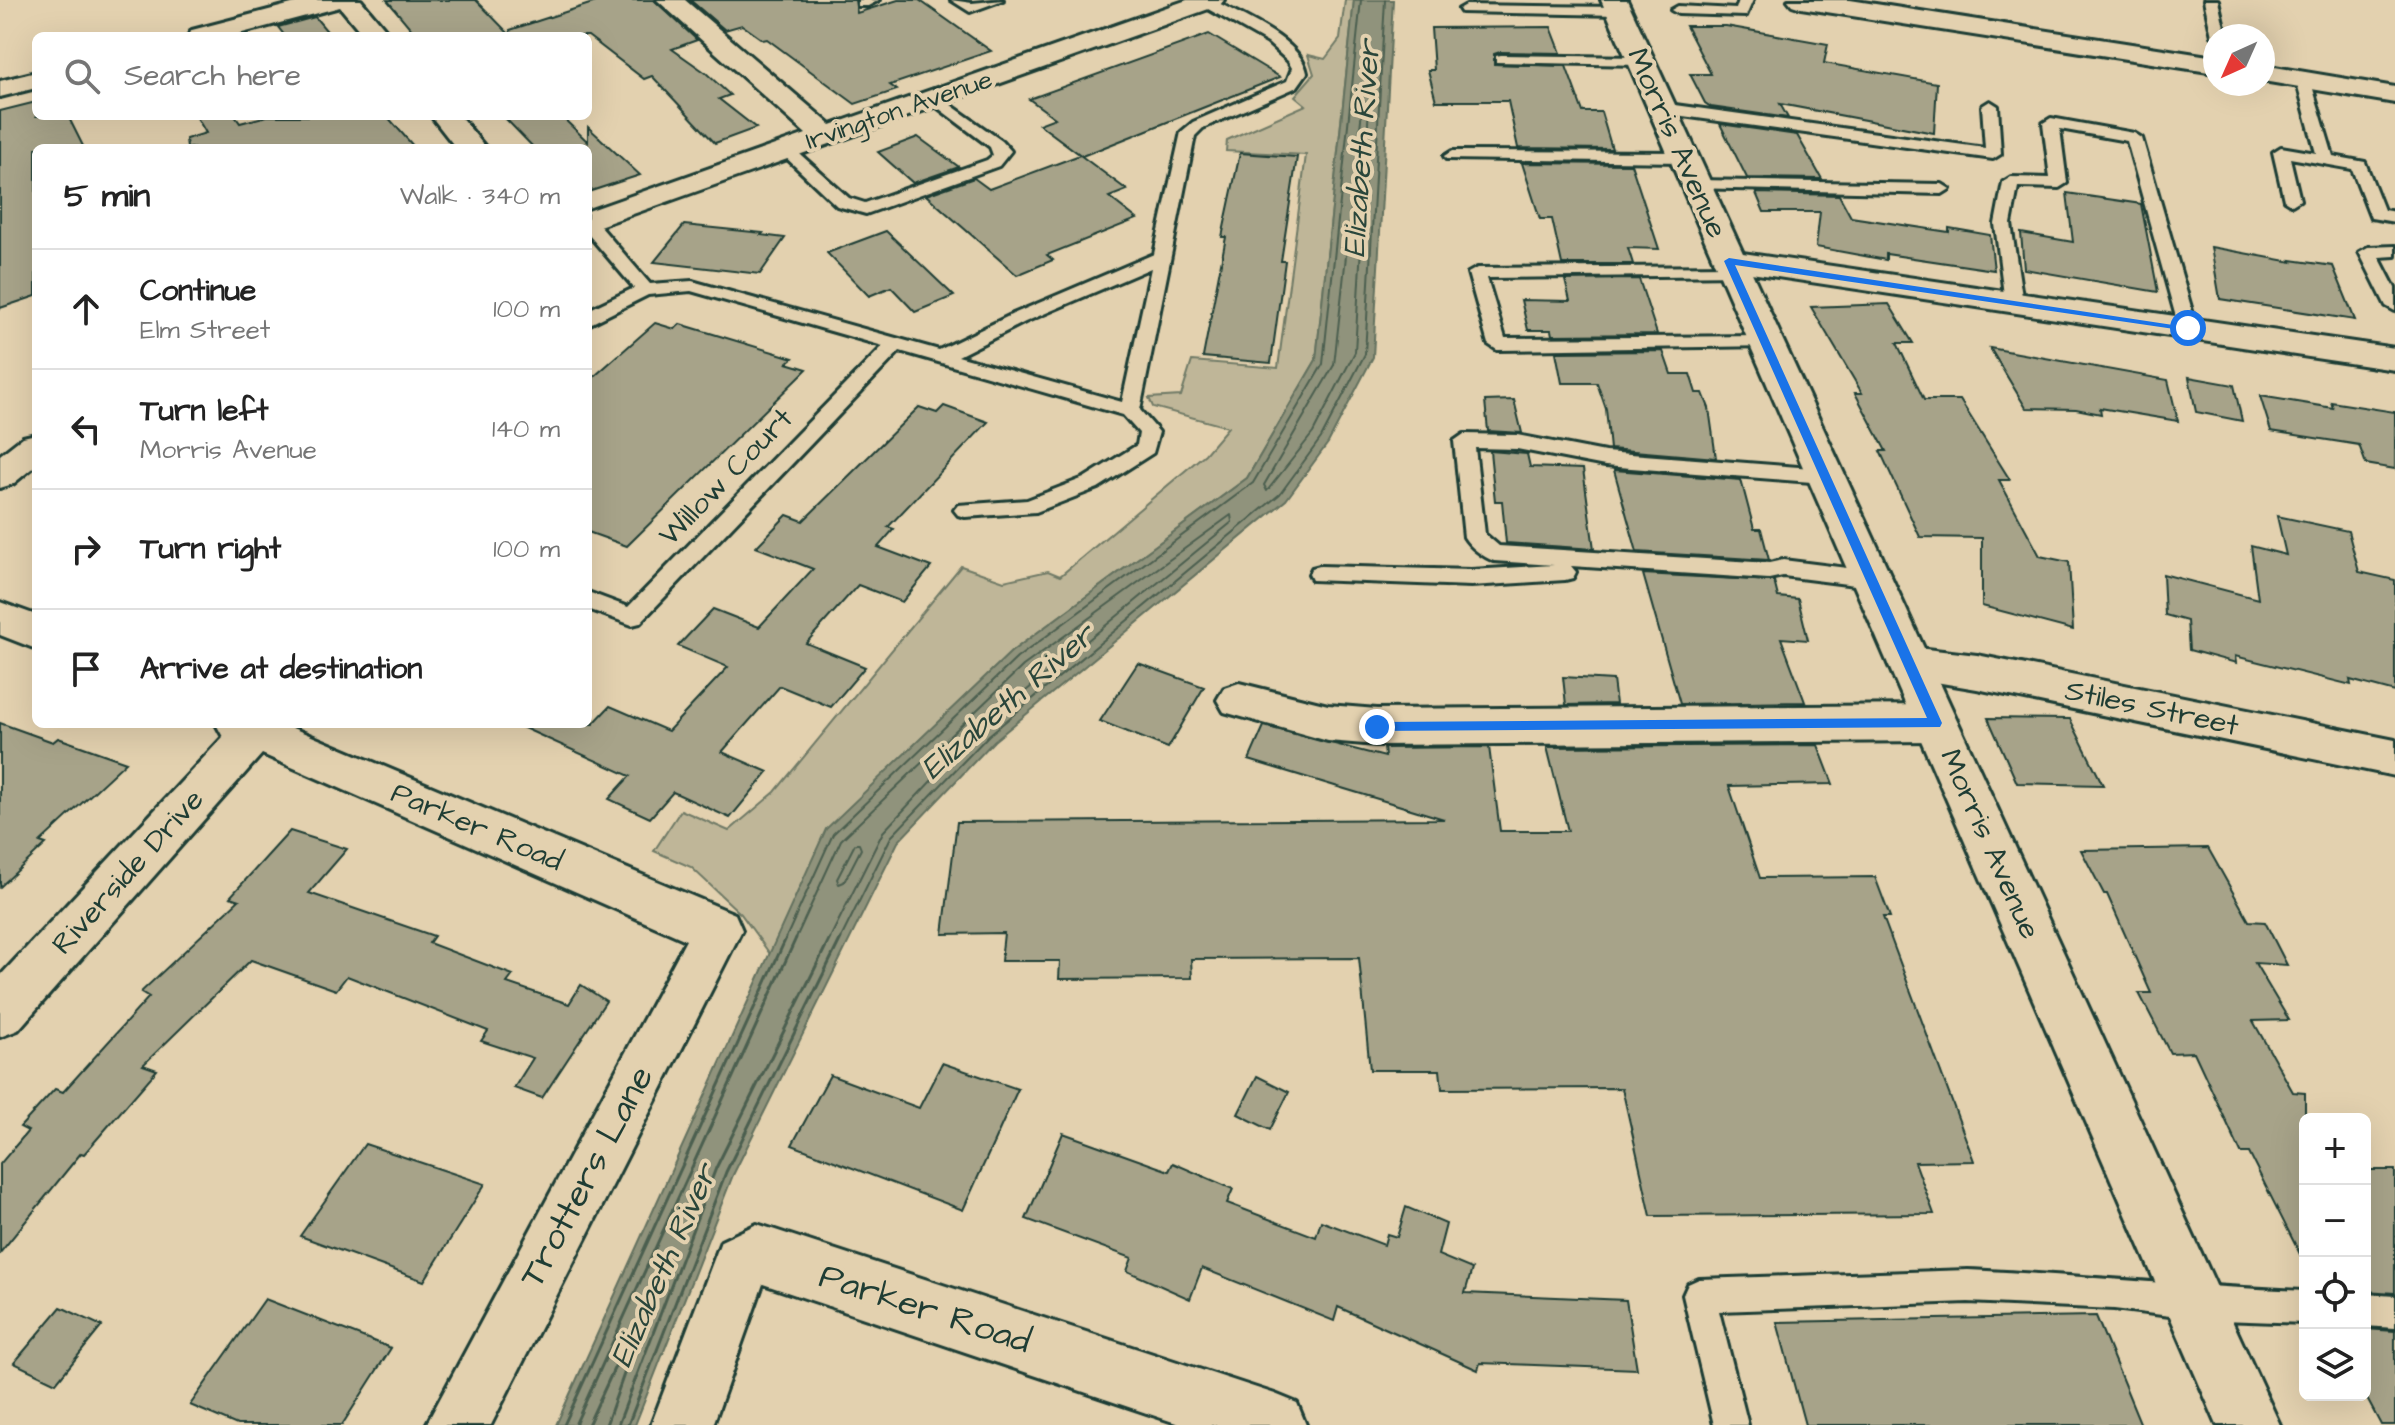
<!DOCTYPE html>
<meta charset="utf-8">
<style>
body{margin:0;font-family:"Architects Daughter",sans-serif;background:#f6f6f6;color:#222}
.controls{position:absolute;right:24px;bottom:24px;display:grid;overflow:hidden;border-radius:12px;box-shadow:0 8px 32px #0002}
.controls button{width:72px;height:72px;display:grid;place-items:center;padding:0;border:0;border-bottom:2px solid #e0e0e0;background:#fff;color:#222;font:40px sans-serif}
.compass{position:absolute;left:2203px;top:24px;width:72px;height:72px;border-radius:50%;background:#fff;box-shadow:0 8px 32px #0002;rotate:225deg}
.stop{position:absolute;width:24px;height:24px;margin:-18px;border:6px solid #1a73e8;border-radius:50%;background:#fff}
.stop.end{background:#1a73e8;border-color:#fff;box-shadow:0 2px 8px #0008}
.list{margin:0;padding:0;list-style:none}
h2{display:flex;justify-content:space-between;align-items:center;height:104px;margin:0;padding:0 32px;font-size:34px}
h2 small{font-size:26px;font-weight:400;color:#767676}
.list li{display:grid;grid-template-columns:52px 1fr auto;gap:24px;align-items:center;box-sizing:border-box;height:120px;padding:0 32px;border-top:2px solid #e0e0e0}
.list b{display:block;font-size:30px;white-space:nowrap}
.list p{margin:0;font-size:26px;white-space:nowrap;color:#767676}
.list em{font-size:26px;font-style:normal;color:#767676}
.icon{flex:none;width:44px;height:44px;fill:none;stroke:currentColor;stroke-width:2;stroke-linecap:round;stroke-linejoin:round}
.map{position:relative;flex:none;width:2395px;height:1425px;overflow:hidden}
.search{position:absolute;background:#fff;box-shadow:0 8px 32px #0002;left:32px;top:32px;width:560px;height:88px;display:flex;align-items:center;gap:20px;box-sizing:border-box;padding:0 28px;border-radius:12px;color:#767676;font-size:30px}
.panel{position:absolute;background:#fff;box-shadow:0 8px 32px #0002;left:32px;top:144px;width:560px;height:584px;border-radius:12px}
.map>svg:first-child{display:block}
.green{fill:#bfb698;stroke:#6f7a66;stroke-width:2}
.water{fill:#90937b;stroke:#63715f;stroke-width:2}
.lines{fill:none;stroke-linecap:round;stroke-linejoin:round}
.shore-far1{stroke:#4c5f50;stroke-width:2}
.shore{stroke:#4c5f50;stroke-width:3}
.building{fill:#a7a389;stroke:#1f3d34;stroke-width:2}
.service-casing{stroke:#1f3d34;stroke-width:6}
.minor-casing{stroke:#1f3d34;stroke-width:6}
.primary-casing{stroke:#1f3d34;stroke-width:6}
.service{fill:#e3d1af;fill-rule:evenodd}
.minor{fill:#e3d1af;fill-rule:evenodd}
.primary{fill:#e3d1af;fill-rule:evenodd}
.route{fill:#1a73e8}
.labels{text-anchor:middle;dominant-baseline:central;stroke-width:8;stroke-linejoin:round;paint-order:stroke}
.far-street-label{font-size:26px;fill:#1f3d34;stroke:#e3d1af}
.street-label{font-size:30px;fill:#1f3d34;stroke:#e3d1af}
.water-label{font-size:32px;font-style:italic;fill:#2a463b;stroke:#e3d1af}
.near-street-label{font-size:36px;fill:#1f3d34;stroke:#e3d1af}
</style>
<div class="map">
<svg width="2395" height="1425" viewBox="0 0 2395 1425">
<rect width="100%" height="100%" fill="#e3d1af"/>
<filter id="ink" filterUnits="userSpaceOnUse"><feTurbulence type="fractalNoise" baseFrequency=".0125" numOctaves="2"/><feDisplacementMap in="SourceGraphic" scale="16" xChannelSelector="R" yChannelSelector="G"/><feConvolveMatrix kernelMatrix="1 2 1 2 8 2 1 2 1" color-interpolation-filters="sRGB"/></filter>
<g filter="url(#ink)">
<polygon class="green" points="1345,0 1354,0 1316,360 1247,478 1011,652 827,829 770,954 741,914 691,867 654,851 681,810 729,831 775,792 961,566 1004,581 1048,571 1060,576 1205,454 1228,427 1153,407 1149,398 1181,396 1192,361 1278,368 1306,155 1226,151 1227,140 1306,105 1295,96 1314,74 1308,55 1325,59 1340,39"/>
<polygon class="water" points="1354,0 1393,0 1373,357 1328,443 1286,500 994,741 898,842 733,1175 635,1425 556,1425 826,829 1011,652 1247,478 1316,360"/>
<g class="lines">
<g class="shore-far1">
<polygon points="1363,101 1369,105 1355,352 1313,433 1267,491 1264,485 1334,365"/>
<polygon points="855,844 859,844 861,849 844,882 839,884 837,879"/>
<polyline points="785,940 833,834 1017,658 1253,483 1323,364 1361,0"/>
<polyline points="795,940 841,840 1023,666 1231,515 1232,522 982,727 883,832 829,940"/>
<polyline points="840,940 891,837 989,735 1280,494 1321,438 1365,354 1385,0"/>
</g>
<g class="shore">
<polyline points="564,1425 786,938"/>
<polyline points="575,1425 796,938"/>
<polyline points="588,1425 630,1334 634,1332 637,1337 606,1425"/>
<polyline points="618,1425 716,1168 830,938"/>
<polyline points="628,1425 726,1172 841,938"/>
</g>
</g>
<g class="building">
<polygon points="387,0 476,0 511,36 510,30 602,0 654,0 697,40 672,49 706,73 730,95 719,99 756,128 715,143 652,76 644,79 588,36 417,36"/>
<polygon points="690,0 855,0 857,13 898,0 919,0 991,51 890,85 897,90 855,104 767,39 763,40 742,25 725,30"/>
<polygon points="315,17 331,36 285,36 278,27"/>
<polygon points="1686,26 1726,26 1828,44 1824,63 1937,83 1934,133 1780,104 1788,118 1711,107 1705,103 1690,74 1711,74"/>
<polygon points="1551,27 1561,53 1500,52 1494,54 1494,64 1566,66 1583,112 1601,112 1612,149 1518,148 1508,101 1436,101 1428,70 1434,70 1431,28"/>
<polygon points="1209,34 1280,77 1082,156 1039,124 1055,118 1029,99"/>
<polygon points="36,102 36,116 68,116 84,148 36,148 36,296 0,308 0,111"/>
<polygon points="196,116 235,116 240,123 267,116 387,116 415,148 187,148 186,139 206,133"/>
<polygon points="503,116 561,116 588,142 588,127 640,175 588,192 588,148 534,148"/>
<polygon points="1720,124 1797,135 1822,179 1747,178"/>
<polygon points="918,137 959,167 913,183 878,152"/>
<polygon points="1240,153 1297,157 1281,261 1285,261 1271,363 1203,357 1226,237 1222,237"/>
<polygon points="1080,155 1127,190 1109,197 1137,219 1047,255 1053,260 1017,275 926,195 974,178 989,189"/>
<polygon points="1522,163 1631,164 1659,249 1628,248 1633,264 1562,264 1552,219 1540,219"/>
<polygon points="1756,193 1839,195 1851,217 1949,232 1949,228 1990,235 1994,270 1886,254 1886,260 1816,247 1820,212 1764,212"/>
<polygon points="2067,193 2141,204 2158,292 2024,269 2021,233 2073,242"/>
<polygon points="684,225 763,233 761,235 785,238 760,274 654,262"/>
<polygon points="886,231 954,296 915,312 891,287 869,296 827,253"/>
<polygon points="2211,247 2292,262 2291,260 2333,266 2355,320 2220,299"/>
<polygon points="1639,279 1657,334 1552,335 1551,330 1528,330 1521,300 1570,301 1565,280"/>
<polygon points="1889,304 1913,343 1897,343 1924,400 1960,400 2010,480 1999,480 2040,556 2069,562 2073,630 1982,606 1982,538 1920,537 1880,451 1886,451 1855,393 1862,393 1811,307"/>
<polygon points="655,323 675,329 680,324 793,358 787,363 807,369 627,546 588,532 588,382"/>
<polygon points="1990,348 2168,380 2178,421 2100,408 2101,414 2076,409 2026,408"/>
<polygon points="1663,351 1671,374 1690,374 1696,393 1703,393 1709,408 1716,458 1610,449 1606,409 1597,383 1562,383 1556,352"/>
<polygon points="2189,377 2234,385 2242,421 2196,412"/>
<polygon points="2260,396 2333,408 2331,402 2395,412 2395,469 2366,464 2359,445 2271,431"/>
<polygon points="1514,400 1522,433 1488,431 1485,401"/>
<polygon points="944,406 988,422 888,527 894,529 878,547 931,567 902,602 858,585 806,643 865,667 831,707 780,686 722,752 768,772 730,818 673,792 650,818 609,799 630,776 515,724 593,724 610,706 668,731 728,667 678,646 713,609 759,627 813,569 756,547 787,515 803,521 919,407 937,413"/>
<polygon points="1490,451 1527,454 1530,467 1583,469 1594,549 1506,543 1502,501 1495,501"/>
<polygon points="1614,470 1741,480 1754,529 1761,529 1769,560 1637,552"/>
<polygon points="2277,516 2348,531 2359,572 2395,580 2395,692 2350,680 2351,685 2235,656 2236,663 2189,650 2187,621 2165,615 2163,574 2258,599 2251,546 2286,555"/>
<polygon points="1643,574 1774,581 1778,597 1798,599 1808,640 1781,638 1805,702 1680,704"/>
<polygon points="1138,663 1204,687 1168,748 1100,721"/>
<polygon points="1563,677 1613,680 1616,704 1566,705"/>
<polygon points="1988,718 2070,719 2103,785 2017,783"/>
<polygon points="0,723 53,742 58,738 126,762 40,842 46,844 0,887"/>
<polygon points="1264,726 1385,757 1384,748 1489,747 1500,831 1568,831 1547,747 1818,745 1833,784 1729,786 1760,878 1875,877 1890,917 1883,917 1974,1161 1915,1162 1934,1214 1651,1216 1622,1088 1442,1089 1440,1070 1370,1070 1359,958 1191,959 1192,978 1059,979 1060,961 1001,961 1004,933 943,934 957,822 1444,819 1249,760"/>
<polygon points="290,831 347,849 309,893 434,936 429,943 513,975 507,983 569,1004 581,985 606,1001 542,1098 514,1088 533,1058 481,1041 488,1031 347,976 336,990 251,960 143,1065 157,1070 84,1154 81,1153 0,1253 0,1164 28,1131 20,1127 55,1089 63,1092 149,997 141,992 239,900 230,897"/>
<polygon points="2208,848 2249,921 2265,922 2287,965 2255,963 2289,1020 2253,1021 2293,1092 2305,1093 2305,1264 2249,1153 2241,1153 2194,1052 2170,1053 2139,993 2151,993 2107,894 2104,894 2081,850"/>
<polygon points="942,1063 1018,1089 963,1210 792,1145 830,1075 919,1108"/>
<polygon points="1257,1076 1289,1092 1270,1130 1238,1114"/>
<polygon points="1063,1133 1169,1171 1173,1163 1233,1189 1227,1203 1316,1237 1321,1221 1384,1245 1387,1234 1397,1237 1406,1207 1446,1224 1438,1255 1472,1269 1465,1293 1626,1300 1637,1369 1480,1363 1478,1370 1338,1307 1334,1321 1202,1268 1190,1299 1127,1271 1132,1258 1026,1219"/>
<polygon points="365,1144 485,1184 424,1281 300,1236"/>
<polygon points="2365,1170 2395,1170 2395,1293 2365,1291"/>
<polygon points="265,1299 391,1348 342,1425 237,1425 190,1405"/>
<polygon points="61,1307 102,1326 56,1383 14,1363"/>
<polygon points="2096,1316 2141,1425 1805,1425 1777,1322"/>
<polygon points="2365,1329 2395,1331 2395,1425 2381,1425 2365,1395"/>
</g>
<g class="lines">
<g class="service-casing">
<g id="service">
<polygon points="858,0 879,0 868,6 858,6"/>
<polygon points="951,0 972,3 1003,0 970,12"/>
<path d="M1200,0H1213C1240,15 1301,39 1307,73L1297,87L1203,128L1195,136L1140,410L1159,432L1153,453L1098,488L1036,512L965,517L958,515L954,510L958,505L1027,500L1084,478L1137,445L1139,433L1123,415L900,351L640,623L632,625L588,609V592L628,607L883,346L691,291L648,295L588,325V310L634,288L588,234V218L594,219L650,284L692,281L939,350L1013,314L1154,254L1181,132L1193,122L1287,81L1292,68L1288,61L1268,43L1201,5ZM1151,268L1122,402L958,356L1025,322Z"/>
<polygon points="1739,0 1753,0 1746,16 1678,14 1671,10 1678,6 1736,9"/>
<polygon points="2204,0 2218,0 2226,36 2215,36 2215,39 2212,36"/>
<polygon points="1466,5 1619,7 1626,11 1619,15 1461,12 1459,9"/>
<polygon points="1501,55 1640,57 1647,61 1640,65 1496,62 1496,56"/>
<polygon points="2303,75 2310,79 2333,156 2365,162 2384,210 2395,212 2395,222 2371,218 2352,169 2290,158 2300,200 2292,205 2284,200 2273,152 2281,147 2316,153 2296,79"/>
<polygon points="934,93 1002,141 1011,151 999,166 866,214 837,206 778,150 786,145 792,147 849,198 865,203 987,160 993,155 990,147 929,101 926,98"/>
<polygon points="1990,101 1998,106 2001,154 1993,159 1661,113 1653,108 1661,103 1985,148 1982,106"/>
<polygon points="2051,118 2134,133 2142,138 2197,328 2195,332 2181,332 2179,328 2127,141 2060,129 2067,183 2059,188 2018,187 2011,224 2023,303 2014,308 2005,303 1995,224 2003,182 2011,177 2050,178 2043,123"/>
<polygon points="1452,151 1683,152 1691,157 1683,162 1446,159 1444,156"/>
<polygon points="1695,180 1942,184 1950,189 1942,194 1689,188 1687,185 1689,182"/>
<polygon points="2395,246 2395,256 2379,257 2395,288 2395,311 2386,306 2359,252 2368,247"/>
<polygon points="1734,266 1743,271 1740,275 1487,278 1505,338 1765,336 1772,338 1774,342 1772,346 1497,350 1488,344 1468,273 1477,268"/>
<path d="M1464,434L1517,435L1605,452L1825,469L1835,476L1825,483L1605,466L1517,449L1475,448L1485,534L1499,546L1769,563L1783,560L1871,571L1879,573L1882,579L1879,585L1871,587L1783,576L1769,579L1571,566L1576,572L1573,578L1565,580L1471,586L1312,580L1309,574L1312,568L1320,566L1471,570L1554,565L1494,561C1483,557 1470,547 1464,537L1454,441Z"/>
<path d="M1968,1270C2081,1275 2192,1287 2305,1291V1323L2194,1319L2114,1309L1968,1302L1719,1311L1748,1425H1714L1683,1295L1688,1284L1699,1279Z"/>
<polygon points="2365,1294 2395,1296 2395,1328 2365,1326"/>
</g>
</g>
<g class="minor-casing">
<g id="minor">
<polygon points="307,0 361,0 391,36 364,36 340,7 231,36 188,36 192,30"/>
<polygon points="657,0 685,0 831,125 1187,0 1224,0 1220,5 588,230 588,211 806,134"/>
<polygon points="1788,0 1850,0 2215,57 2215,73 1801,8 1792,5"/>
<polygon points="2263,65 2395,87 2395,103 2263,81"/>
<polygon points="36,72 36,88 0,97 0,81"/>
<polygon points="431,116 460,116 486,148 456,148"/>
<polygon points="1729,251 2395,348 2395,370 1718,268 1713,261 1718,254"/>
<polygon points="36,434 36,465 13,484 0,488 0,455 23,437"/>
<polygon points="0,602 36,615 36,649 0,635"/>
<polygon points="1909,647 1977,655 2395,740 2395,776 1977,689 1894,675 1888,663 1894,651"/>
<polygon points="1239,683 1328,705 1377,709 1936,705 1952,711 1958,723 1952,735 1936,741 1377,745 1328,741 1224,712 1217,700 1224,688"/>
<polygon points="216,724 283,724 735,914 742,930 491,1425 426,1425 686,940 262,754 18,1030 0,1037 0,976 223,737"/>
<polygon points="757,1224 1275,1394 1297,1403 1306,1425 1182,1425 763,1284 713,1425 651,1425 721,1241"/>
</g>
</g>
<g class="primary-casing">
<polygon id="primary" points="1601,0 1627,0 2280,1425 2217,1425"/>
</g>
<use href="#service" class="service"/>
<use href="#minor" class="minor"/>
<use href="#primary" class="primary"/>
</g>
</g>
<polygon class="route" points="1729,258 2193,328 2188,331 1735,265 1942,723 1940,727 1372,731 1370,727 1377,722 1927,718 1724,261"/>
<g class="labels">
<g class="far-street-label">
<text transform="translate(899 110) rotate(-19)">Irvington Avenue</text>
</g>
<g class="street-label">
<text transform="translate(1677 143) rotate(66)">Morris Avenue</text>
<text transform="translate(726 477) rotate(-46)">Willow Court</text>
<text transform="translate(2152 708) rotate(12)">Stiles Street</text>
<text transform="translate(477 827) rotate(23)">Parker Road</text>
<text transform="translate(1990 844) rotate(66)">Morris Avenue</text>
<text transform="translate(128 872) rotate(-48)">Riverside Drive</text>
</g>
<g class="water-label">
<text transform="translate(1362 149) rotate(-86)">Elizabeth River</text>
<text transform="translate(1008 702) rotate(-41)">Elizabeth River</text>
<text transform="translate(664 1266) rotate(-66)">Elizabeth River</text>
</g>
<g class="near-street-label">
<text transform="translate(587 1177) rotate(-62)">Trotters Lane</text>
<text transform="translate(925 1309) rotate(18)">Parker Road</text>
</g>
</g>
</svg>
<div class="controls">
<button>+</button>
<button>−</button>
<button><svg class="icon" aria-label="locate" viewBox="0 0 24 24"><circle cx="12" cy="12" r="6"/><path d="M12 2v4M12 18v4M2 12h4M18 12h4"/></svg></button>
<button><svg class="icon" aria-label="layers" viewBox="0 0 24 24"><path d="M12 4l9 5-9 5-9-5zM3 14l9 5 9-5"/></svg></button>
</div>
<svg class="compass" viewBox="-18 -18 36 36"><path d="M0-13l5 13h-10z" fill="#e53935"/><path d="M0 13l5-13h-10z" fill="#767676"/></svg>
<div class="stop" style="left:2188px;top:328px"></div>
<div class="stop end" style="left:1377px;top:727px"></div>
<div class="search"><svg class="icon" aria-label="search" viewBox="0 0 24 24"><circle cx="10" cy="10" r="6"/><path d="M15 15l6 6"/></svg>Search here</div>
<section class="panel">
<h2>5 min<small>Walk · 340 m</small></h2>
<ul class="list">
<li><svg class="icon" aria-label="ahead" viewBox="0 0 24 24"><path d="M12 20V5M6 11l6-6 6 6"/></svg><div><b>Continue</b><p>Elm Street</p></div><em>100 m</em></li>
<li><svg class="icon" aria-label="left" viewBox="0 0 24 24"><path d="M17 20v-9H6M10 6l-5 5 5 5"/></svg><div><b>Turn left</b><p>Morris Avenue</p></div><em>140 m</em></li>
<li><svg class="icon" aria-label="right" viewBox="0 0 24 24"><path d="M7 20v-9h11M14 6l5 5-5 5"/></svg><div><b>Turn right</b></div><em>100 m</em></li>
<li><svg class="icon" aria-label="arrive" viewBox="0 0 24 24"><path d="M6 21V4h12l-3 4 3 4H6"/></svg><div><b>Arrive at destination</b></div></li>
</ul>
</section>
</div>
